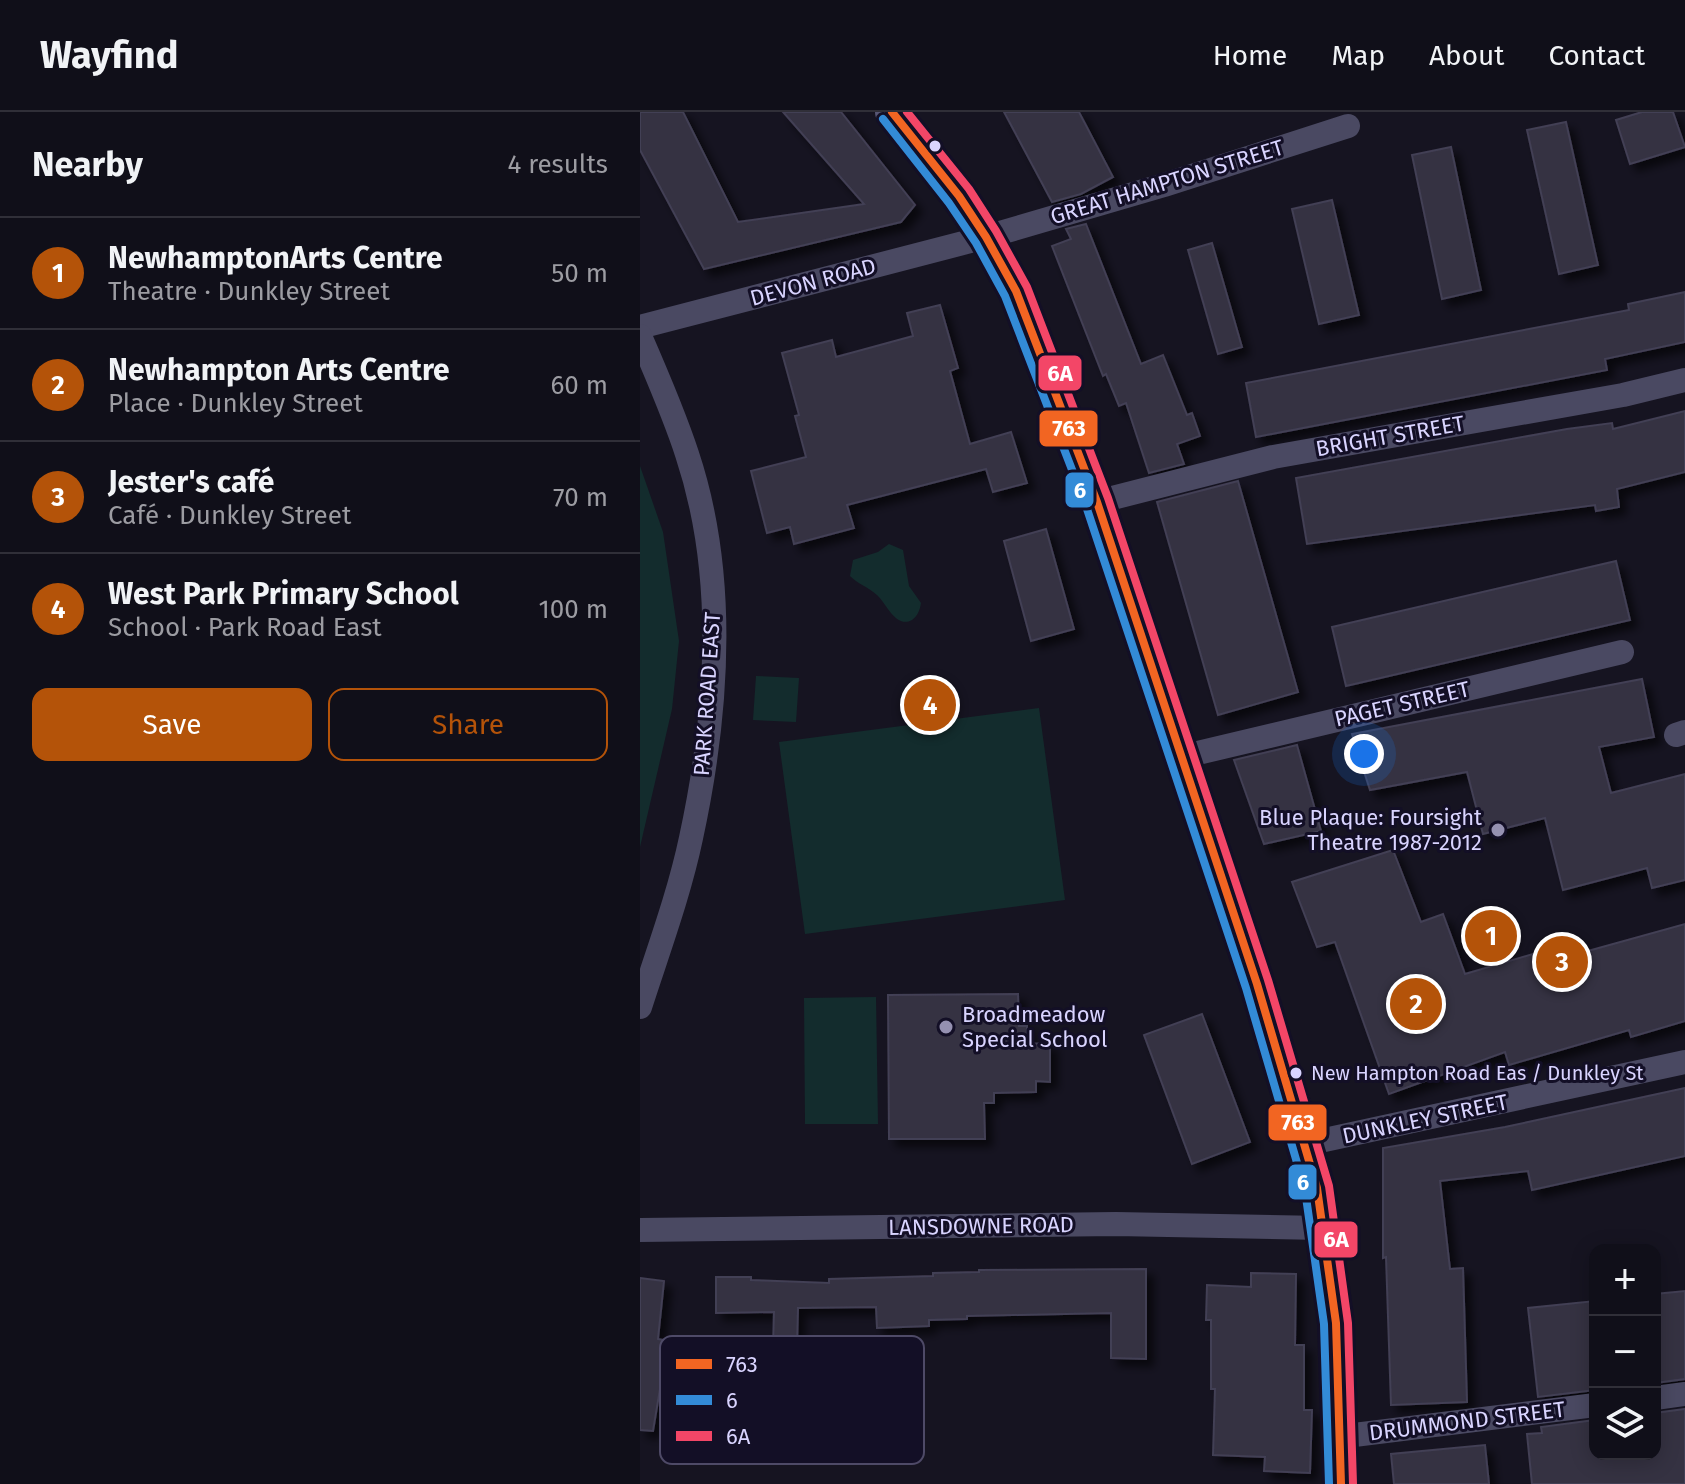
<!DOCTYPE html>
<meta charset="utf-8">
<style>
body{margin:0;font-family:"Fira Sans",sans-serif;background:#191822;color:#f1f3f6}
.controls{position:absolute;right:24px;bottom:24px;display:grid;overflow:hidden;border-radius:16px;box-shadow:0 4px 20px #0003}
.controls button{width:72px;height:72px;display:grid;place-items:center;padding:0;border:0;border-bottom:2px solid #302f38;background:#100f19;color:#f1f3f6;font:40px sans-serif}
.you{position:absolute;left:724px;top:642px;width:28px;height:28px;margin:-20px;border:6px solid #fff;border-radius:50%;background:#1a73e8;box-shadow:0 0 0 12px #1a73e833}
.badge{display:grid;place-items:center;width:52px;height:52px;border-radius:50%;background:#b45309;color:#fff;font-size:26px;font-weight:700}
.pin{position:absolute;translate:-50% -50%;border:4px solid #fff;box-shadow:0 2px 8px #0006}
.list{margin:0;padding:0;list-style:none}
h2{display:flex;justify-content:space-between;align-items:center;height:104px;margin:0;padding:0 32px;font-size:34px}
h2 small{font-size:26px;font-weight:400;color:#9c9ca2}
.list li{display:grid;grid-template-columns:52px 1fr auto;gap:24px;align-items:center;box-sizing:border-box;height:112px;padding:0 32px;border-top:2px solid #302f38}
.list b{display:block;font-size:30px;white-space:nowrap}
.list p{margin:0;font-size:26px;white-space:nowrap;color:#9c9ca2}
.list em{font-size:26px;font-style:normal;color:#9c9ca2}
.actions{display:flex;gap:16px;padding:24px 32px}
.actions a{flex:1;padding:18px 0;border:2px solid #b45309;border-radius:16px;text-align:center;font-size:28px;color:#b45309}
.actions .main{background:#b45309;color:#fff}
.icon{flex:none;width:44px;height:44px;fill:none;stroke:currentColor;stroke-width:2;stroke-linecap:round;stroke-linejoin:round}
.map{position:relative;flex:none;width:1045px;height:1372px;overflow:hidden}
header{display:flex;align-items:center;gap:48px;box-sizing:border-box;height:112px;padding:0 40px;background:#100f19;border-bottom:2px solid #302f38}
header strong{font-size:38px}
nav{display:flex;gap:44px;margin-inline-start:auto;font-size:28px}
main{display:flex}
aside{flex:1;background:#100f19}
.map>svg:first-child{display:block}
.green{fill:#132c2d}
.building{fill:#343243;stroke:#433f54;stroke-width:2;filter:url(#shadow)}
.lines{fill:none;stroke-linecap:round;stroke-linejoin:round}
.street{stroke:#4a4962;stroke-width:24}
.secondary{stroke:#575674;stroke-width:34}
.bus-1-casing{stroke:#130f26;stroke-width:14}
.bus-2-casing{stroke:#130f26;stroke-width:14}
.bus-3-casing{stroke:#130f26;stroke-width:14}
.bus-1{stroke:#f26522;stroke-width:8}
.bus-2{stroke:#338bd7;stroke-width:8}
.bus-3{stroke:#f34667;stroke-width:8}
.bus-dot{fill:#d9d4ff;stroke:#130f26;stroke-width:3}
.poi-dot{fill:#9591b1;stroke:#130f26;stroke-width:3}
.labels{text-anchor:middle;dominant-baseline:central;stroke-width:6;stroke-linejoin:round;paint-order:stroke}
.bus-label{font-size:20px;fill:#d9d4ff;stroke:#130f26;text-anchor:start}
.street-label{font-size:22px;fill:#d9d4ff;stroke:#130f26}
.poi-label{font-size:22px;fill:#d9d4ff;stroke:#130f26;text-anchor:end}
.key{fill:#130f26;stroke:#4e4a67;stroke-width:2}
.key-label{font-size:22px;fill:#d9d4ff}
.line-badge{stroke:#130f26;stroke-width:3}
.badge-label{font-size:22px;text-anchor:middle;font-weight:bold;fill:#fff}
</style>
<header>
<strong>Wayfind</strong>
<nav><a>Home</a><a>Map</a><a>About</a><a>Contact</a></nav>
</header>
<main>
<aside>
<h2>Nearby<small>4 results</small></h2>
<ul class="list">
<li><span class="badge">1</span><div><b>NewhamptonArts Centre</b><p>Theatre · Dunkley Street</p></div><em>50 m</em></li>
<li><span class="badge">2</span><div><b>Newhampton Arts Centre</b><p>Place · Dunkley Street</p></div><em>60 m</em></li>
<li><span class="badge">3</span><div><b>Jester's café</b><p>Café · Dunkley Street</p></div><em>70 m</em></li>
<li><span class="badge">4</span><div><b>West Park Primary School</b><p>School · Park Road East</p></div><em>100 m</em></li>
</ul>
<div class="actions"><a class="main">Save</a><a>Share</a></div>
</aside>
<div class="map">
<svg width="1045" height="1372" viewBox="0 0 1045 1372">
<defs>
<filter id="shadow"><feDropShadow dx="7" dy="7" stdDeviation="4" flood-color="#0009"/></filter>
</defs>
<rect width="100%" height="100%" fill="#161421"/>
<g class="green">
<polygon points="0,354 23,420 39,529 32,597 0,735"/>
<path d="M249,432L263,438L269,474L281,491C280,497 278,504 272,508C256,517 246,491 237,483C228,475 218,472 210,464L213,448L238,440Z"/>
<polygon points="116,564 159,566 156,610 113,608"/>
<polygon points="399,596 425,788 165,822 139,630"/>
<polygon points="236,885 238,1012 165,1012 164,886"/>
</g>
<g class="building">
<polygon points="0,0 43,0 98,110 224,92 143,0 201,0 275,93 261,110 64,157 0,38"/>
<polygon points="364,0 439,0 473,65 441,82 412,90"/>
<polygon points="1002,0 1033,0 1045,35 990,52 976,8"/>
<polygon points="926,10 958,153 919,162 887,18"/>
<polygon points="811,35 841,178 802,187 772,43"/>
<polygon points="692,88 719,203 679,212 652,97"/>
<polygon points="446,112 501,252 523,243 547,303 552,301 560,324 537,332 544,352 509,361 486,291 479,294 466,262 463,264 412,134 431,127 426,117"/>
<polygon points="572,131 602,235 578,242 548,138"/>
<polygon points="1045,180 1045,230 965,247 967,258 616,325 606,271 989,198 988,192"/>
<polygon points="300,193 318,256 310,259 330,332 371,320 387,371 353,380 346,357 207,393 214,416 154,432 150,415 127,421 111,359 166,345 155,304 159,303 142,241 192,228 196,245 273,224 267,201"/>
<polygon points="1045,299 1045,360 977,377 979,395 956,399 955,393 667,432 656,366 927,317 972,311 973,317"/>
<polygon points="598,369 658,580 578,603 517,390"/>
<polygon points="406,417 434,517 391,529 364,429"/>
<polygon points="976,449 990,508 706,574 692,515"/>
<polygon points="1002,567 1014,625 959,635 971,681 1045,662 1045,768 1012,776 1007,756 923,778 905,706 843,722 827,660 730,678 712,622"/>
<polygon points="657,633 681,719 624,732 594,648"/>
<polygon points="753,738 781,810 803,802 825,862 934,830 937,842 1045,812 1045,909 991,925 989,918 869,953 865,940 749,982 695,830 677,835 652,770"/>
<polygon points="378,882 379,914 387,914 387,932 410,931 410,970 396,969 396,980 354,981 354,991 344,991 345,1027 249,1027 248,883"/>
<polygon points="562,902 610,1030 552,1052 504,923"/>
<polygon points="1045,976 1045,1044 892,1078 888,1059 800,1069 810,1157 823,1156 827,1290 751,1293 746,1145 743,1146 743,1036 865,1015"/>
<polygon points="506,1157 506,1247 471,1246 471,1201 327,1204 327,1207 289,1208 289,1214 237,1216 236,1195 158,1196 157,1235 133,1234 134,1200 76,1201 76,1165 111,1165 111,1168 189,1171 189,1167 293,1164 293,1161 339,1160 339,1158"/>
<polygon points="611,1161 656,1162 655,1233 664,1233 664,1298 672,1298 670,1361 624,1359 625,1345 573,1343 575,1277 571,1277 571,1208 566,1208 567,1173 611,1175"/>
<polygon points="0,1166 24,1169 18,1227 28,1229 13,1319 0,1318"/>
<polygon points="1045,1179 1045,1267 1015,1271 1015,1182"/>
<polygon points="955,1189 955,1278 898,1285 888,1196"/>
<polygon points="1045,1297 1045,1372 892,1372 887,1322 902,1321 901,1315 955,1308 955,1342 1015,1342 1015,1301"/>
<polygon points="845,1333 849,1372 754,1372 751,1342"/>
</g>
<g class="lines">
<g class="street">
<polyline points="0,215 346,125 524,73 708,14"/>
<path d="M0,224C17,263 34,302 47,342C88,465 78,601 51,726C39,783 18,839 0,895"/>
<polyline points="457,390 633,345 983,283 1045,268"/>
<polyline points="1036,623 1045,620"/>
<polyline points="541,645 982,540"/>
<polyline points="666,1032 1045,950"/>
<polyline points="0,1118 476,1112 683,1116"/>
<polyline points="1015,1286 1045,1282"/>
<polyline points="698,1325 955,1293"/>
</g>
<polyline class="secondary" points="252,0 319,84 346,125 376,179 457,390 617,872 666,1032 677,1076 696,1211 701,1372"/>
<g class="bus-1-casing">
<polyline id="bus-1" points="252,0 319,84 346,125 376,179 457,390 617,872 677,1076 696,1211 701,1372"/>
</g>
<g class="bus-2-casing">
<polyline id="bus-2" points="243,7 309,91 336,131 365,184 446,394 606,876 665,1078 684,1212 689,1372"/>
</g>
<g class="bus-3-casing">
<polyline id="bus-3" points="267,0 329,77 356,119 387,175 468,386 628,868 689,1074 708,1211 713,1372"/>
</g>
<use href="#bus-1" class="bus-1"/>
<use href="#bus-2" class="bus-2"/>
<use href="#bus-3" class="bus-3"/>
</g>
<g class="bus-dot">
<circle cx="295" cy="34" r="7"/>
<circle cx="656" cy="961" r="7"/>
</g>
<g class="poi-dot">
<circle cx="858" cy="718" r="8"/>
<circle cx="306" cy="915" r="8"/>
</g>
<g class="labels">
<g class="bus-label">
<text x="671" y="961">New Hampton Road Eas / Dunkley St</text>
</g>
<g class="street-label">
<text transform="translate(527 70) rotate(-17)">GREAT HAMPTON STREET</text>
<text transform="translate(173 170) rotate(-15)">DEVON ROAD</text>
<text transform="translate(750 324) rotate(-10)">BRIGHT STREET</text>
<text transform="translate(67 582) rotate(-86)">PARK ROAD EAST</text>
<text transform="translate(762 592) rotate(-13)">PAGET STREET</text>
<text transform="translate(785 1007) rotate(-12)">DUNKLEY STREET</text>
<text transform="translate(341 1114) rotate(-1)">LANSDOWNE ROAD</text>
<text transform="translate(827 1309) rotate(-7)">DRUMMOND STREET</text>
</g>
<g class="poi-label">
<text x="842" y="705">Blue Plaque: Foursight<tspan x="842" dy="25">Theatre 1987-2012</tspan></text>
<text x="322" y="902" text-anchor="start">Broadmeadow<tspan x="322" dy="25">Special School</tspan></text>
</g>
</g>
<rect x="20" y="1224" width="264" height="128" rx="12" class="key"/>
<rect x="36" y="1247" width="36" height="10" fill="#f26522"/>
<rect x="36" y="1283" width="36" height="10" fill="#338bd7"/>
<rect x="36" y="1319" width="36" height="10" fill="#f34667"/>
<g class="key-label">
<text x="86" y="1260">763</text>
<text x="86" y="1296">6</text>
<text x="86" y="1332">6A</text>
</g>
<g class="line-badge">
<rect x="397" y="242" width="46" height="38" rx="8" fill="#f34667"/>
<rect x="398" y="297" width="61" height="39" rx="8" fill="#f26522"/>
<rect x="424" y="359" width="31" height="38" rx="8" fill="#338bd7"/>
<rect x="627" y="991" width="61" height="39" rx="8" fill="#f26522"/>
<rect x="647" y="1051" width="31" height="38" rx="8" fill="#338bd7"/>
<rect x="673" y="1108" width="46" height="39" rx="8" fill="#f34667"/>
</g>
<g class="badge-label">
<text x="420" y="269">6A</text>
<text x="429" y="324">763</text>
<text x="440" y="386">6</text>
<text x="658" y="1018">763</text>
<text x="663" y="1078">6</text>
<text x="696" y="1135">6A</text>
</g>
</svg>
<div class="controls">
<button>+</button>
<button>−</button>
<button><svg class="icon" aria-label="layers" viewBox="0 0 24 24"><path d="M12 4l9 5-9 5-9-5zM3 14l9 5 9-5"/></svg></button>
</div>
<div class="you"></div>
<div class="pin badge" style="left:851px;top:824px">1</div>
<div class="pin badge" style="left:776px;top:892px">2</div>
<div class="pin badge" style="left:922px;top:850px">3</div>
<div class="pin badge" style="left:290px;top:593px">4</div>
</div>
</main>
